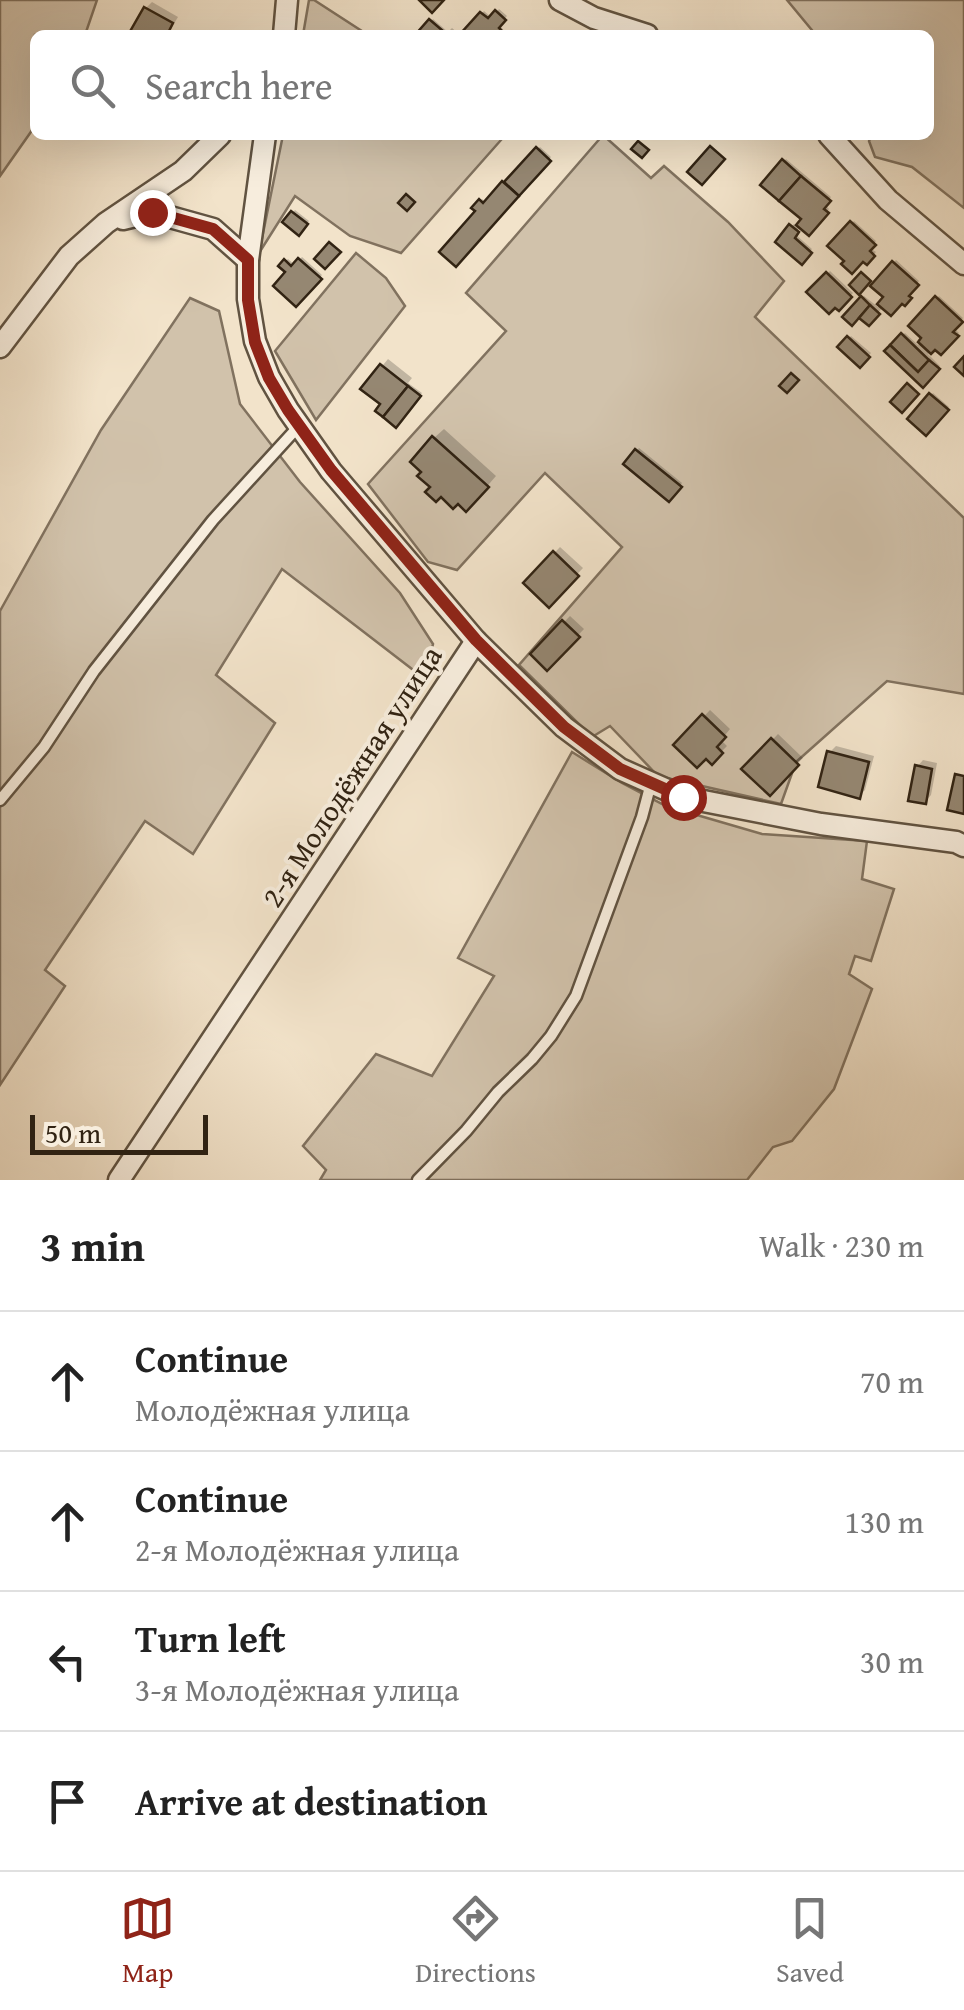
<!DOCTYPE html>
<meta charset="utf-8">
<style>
body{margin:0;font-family:"Gentium Book Plus",serif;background:#f6f6f6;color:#222}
.scale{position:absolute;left:30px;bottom:25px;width:178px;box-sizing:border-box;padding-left:10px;border:5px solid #312313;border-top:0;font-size:28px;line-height:35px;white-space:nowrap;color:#312313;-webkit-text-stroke:8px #f7eddd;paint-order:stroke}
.stop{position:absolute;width:30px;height:30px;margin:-22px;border:8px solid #8f2418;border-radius:50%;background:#fff}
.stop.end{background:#8f2418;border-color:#fff;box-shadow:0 2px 10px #0008}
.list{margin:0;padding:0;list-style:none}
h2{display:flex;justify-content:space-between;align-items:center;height:130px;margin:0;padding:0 40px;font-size:42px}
h2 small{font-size:32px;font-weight:400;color:#767676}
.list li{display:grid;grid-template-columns:65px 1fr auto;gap:30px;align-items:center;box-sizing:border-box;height:140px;padding:0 40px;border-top:2px solid #e0e0e0}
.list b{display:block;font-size:38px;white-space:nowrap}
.list p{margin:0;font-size:32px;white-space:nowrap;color:#767676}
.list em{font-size:32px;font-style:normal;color:#767676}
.icon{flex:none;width:55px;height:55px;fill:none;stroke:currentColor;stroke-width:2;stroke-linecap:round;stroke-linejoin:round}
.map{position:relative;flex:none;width:964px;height:1180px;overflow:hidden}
.search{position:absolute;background:#fff;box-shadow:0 10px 40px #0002;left:30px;right:30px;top:30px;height:110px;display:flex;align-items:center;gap:25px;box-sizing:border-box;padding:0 35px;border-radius:15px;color:#767676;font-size:38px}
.sheet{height:690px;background:#fff}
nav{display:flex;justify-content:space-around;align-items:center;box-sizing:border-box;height:140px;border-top:2px solid #e0e0e0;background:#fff;font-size:28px;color:#767676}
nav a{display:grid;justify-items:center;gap:5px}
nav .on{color:#8f2418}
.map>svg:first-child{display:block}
.green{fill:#d1c2ab;stroke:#81725f;stroke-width:2.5}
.shadow{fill:#0003}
.building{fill:#958772;stroke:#312313;stroke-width:2.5}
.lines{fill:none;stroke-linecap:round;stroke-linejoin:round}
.lane-casing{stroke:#615341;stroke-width:15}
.street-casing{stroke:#615341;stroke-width:25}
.lane{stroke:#f7eddd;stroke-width:10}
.street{stroke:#f7eddd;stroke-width:20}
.route{stroke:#8f2418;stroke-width:12}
.labels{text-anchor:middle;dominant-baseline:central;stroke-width:8;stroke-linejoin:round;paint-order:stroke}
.street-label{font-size:30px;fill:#312313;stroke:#f7eddd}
</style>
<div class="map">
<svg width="964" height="1180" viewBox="0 0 964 1180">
<rect width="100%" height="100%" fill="#f2e3ca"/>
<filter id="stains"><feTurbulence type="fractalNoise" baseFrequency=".002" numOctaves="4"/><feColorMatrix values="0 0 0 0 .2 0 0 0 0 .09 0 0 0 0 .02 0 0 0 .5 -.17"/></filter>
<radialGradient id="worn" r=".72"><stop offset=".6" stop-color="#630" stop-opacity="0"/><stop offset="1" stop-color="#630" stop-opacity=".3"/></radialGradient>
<g class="green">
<polygon points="0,0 97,0 85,35 35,35 35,126 0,176"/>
<polygon points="309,0 314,0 368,35 303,35"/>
<polygon points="787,0 964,0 964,208 912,167 875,157 869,141 872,135 929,135 929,35 816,35"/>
<polygon points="283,135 495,135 501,140 401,253 350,236 295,196 259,253"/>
<polygon points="603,135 651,178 664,166 728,222 784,281 755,317 964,518 964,694 887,681 796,762 781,804 658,776 610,726 592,737 519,665 622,547 545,473 457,570 428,562 368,484 506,331 466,293"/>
<polygon points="356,253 386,278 405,306 316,420 275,351"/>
<polygon points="190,298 219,311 240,404 300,482 400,593 433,644 425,679 282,569 216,675 275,723 193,854 145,821 45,970 65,986 0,1085 0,611 101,430"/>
<polygon points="572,752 622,783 666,806 762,834 867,841 862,879 894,889 871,961 855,956 849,974 872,989 834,1089 792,1141 773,1147 747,1180 320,1180 326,1170 303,1146 376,1054 432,1076 494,976 458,958"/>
</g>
<g class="shadow">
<polygon points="152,2 178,17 167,35 131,35 146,8"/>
<polygon points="499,9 507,16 499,25 508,35 467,35 465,33 484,11 492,18"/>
<polygon points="433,19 448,32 452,28 460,35 419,35"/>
<polygon points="540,147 551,157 456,264 478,211 474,208 482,199 486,202"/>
<polygon points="786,159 831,197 825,205 829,209 809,233 801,226 795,234 812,249 802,262 778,241 794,224 798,227 804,219 764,185"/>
<polygon points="295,210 309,221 299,233 285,222"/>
<polygon points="854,221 876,241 870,248 876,252 867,262 831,246"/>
<polygon points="302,257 322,275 296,304 289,272 282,265 288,259 295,265"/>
<polygon points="896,260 919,281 910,292 912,294 904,303 884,306 869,323 859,314 846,317 864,296 878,307 879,306 887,297 873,286"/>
<polygon points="830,271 853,293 839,308 810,292"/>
<polygon points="939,296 963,318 954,328 959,333 943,350 935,346 928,354 940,366 922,384 887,351 905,333 918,345 925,338 912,325"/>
<polygon points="851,336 871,353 860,365 841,347"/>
<polygon points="388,359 412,378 408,383 422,393 396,425 383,404 364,388"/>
<polygon points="933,393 949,407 926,432 910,418"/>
<polygon points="444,429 496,476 476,499 434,487 434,438"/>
<polygon points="639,448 682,483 669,499 626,464"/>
<polygon points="560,547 583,568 549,604 526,583"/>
<polygon points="570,616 584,629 547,668 533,654"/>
<polygon points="710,710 730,729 721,740 727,746 712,761 677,745"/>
<polygon points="778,734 803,758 770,792 745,769"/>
<polygon points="836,746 874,756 865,790 859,796 830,752"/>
<polygon points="923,760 937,763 931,795 925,802 917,767"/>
</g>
<g class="building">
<polygon points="419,0 444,0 432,13"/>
<polygon points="144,7 173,23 167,35 128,35"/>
<polygon points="495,10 506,20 499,28 506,35 463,35 461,33 480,12 488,18"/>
<polygon points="429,19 443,31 440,35 415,35"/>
<polygon points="638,141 649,150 642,158 631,149"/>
<polygon points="710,146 725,159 702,185 687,172"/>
<polygon points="536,147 551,161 519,196 504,182"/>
<polygon points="782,159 801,176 779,201 760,185"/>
<polygon points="801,176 831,201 824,209 829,213 809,236 796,225 801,219 779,201"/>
<polygon points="502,181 519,196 456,267 439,252 475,211 471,208 479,199 483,203"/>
<polygon points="406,194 415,202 407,211 398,203"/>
<polygon points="291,211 308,224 299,236 282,222"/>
<polygon points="850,221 876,245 870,251 875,256 867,265 863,262 852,274 841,264 844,261 827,246"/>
<polygon points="789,224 799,232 795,238 812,253 802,265 775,242"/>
<polygon points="329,242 341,252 325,269 314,259"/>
<polygon points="298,258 322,279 296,307 273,286 285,272 278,266 284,259 291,266"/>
<polygon points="892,261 919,285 909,296 912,298 905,306 902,304 891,316 877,304 883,297 870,286"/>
<polygon points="826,272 852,297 839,311 835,308 829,314 806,292"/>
<polygon points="861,272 871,281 859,295 849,285"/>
<polygon points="861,296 870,305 852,326 842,317"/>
<polygon points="935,296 963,322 953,332 959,336 941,355 935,350 931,354 918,342 921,338 908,326"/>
<polygon points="870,305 880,314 869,326 859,318"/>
<polygon points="901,333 929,360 918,372 890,345"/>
<polygon points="847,336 870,357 860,368 837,347"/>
<polygon points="890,345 918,372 929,360 940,369 923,388 884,351"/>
<polygon points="964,356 964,376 954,367"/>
<polygon points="380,364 408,386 383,417 375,411 380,404 360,389"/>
<polygon points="791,373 799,380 787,393 779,386"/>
<polygon points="907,383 919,394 902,413 890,402"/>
<polygon points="408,386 421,396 396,428 383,417"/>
<polygon points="929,393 949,410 926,436 907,419"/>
<polygon points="432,436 489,487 466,512 458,504 453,509 441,497 436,502 425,492 430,487 417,476 421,472 410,462"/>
<polygon points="635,449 682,487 669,502 623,464"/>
<polygon points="553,551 579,576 549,608 523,583"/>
<polygon points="562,620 580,637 547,671 530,654"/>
<polygon points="702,714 726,737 717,747 723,753 712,765 706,759 697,768 673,745"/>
<polygon points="771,738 799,765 770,796 741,769"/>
<polygon points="827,751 869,762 860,799 818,787"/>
<polygon points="915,765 932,769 926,804 908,801"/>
<polygon points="955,774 964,776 964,814 947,810"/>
</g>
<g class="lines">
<g class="lane-casing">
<g id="lane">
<polyline points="0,800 44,747 94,671 213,520 298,427"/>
<polyline points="418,1180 466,1131 498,1092 532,1059 551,1036 576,996 642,817 651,783"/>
</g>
</g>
<g class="street-casing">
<g id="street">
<polyline points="560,0 594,18 647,35"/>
<polyline points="284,35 287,0"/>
<polyline points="265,135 248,260 248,299 255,341 269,377 288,410 331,471 476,641 564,727 620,769 683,797 821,824 956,842 964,846"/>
<polyline points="829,135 888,200 964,264"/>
<polyline points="123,219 152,212 213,229 248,260"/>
<polyline points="0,347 69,256 106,223 183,171 220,135"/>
<polyline points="119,1180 476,641"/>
</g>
</g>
<use href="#lane" class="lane"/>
<use href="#street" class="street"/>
</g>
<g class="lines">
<polyline class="route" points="152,212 213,229 248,260 248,300 255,342 269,378 288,410 331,470 476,640 564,727 620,769 683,797"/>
</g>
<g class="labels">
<g class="street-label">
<text transform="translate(351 776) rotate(-57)">2-я Молодёжная улица</text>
</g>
</g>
<rect width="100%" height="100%" filter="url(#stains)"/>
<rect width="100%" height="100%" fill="url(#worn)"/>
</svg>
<div class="scale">50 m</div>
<div class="stop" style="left:683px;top:797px"></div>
<div class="stop end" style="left:152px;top:212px"></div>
<div class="search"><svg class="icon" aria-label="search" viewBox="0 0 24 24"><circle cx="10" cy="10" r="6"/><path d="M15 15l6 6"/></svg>Search here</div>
</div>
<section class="sheet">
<h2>3 min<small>Walk · 230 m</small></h2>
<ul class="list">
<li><svg class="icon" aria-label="ahead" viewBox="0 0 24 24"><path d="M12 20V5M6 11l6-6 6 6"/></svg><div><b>Continue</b><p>Молодёжная улица</p></div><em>70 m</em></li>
<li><svg class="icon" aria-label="ahead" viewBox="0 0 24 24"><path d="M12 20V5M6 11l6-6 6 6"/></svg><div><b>Continue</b><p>2-я Молодёжная улица</p></div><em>130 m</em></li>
<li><svg class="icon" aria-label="left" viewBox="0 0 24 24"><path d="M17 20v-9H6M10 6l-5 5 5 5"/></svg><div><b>Turn left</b><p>3-я Молодёжная улица</p></div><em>30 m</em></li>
<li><svg class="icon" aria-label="arrive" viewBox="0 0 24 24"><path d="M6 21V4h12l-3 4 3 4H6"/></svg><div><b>Arrive at destination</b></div></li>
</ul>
</section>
<nav>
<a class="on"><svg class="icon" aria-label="map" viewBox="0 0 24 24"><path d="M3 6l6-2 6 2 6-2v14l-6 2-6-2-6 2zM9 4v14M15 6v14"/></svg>Map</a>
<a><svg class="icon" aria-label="directions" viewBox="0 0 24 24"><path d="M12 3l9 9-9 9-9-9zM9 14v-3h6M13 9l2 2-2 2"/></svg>Directions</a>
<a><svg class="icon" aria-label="saved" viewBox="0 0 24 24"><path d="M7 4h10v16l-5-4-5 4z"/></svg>Saved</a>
</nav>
